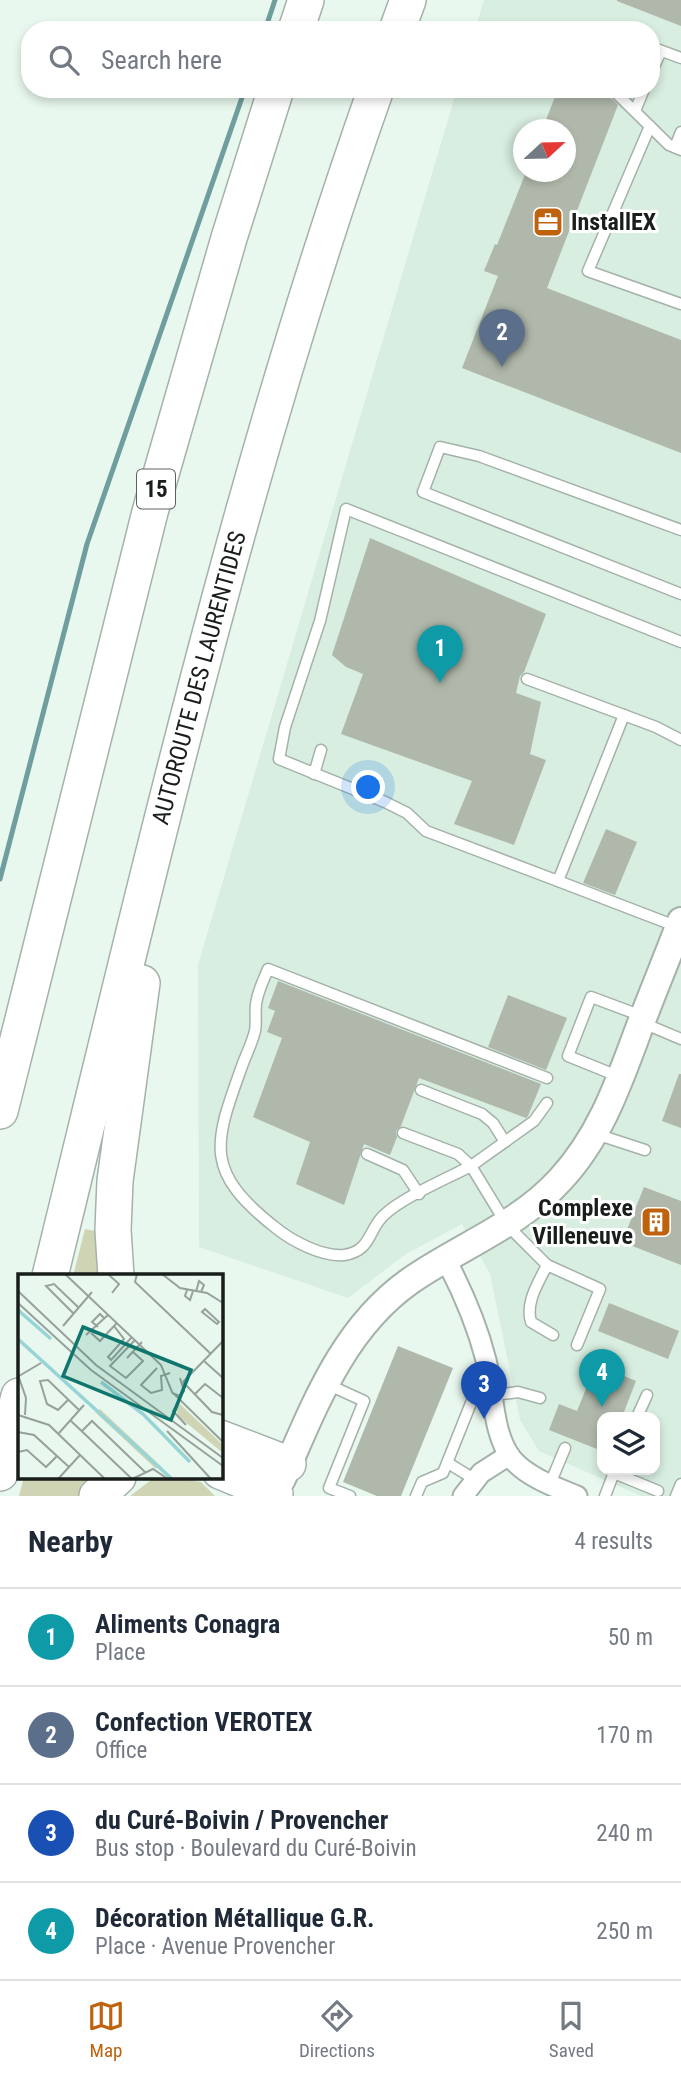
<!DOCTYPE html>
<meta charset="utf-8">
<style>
body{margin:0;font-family:"Roboto Condensed",sans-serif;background:#f2f2f3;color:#1f2937}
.controls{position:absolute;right:21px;bottom:21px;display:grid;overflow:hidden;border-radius:14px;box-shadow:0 4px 10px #0003}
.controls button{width:63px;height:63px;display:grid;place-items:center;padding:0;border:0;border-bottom:2px solid #e0e1e3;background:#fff;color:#1f2937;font:35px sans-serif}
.compass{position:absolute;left:513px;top:119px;width:63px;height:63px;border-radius:50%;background:#fff;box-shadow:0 4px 10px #0003;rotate:68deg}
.you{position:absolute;left:369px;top:788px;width:24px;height:24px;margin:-18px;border:5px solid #fff;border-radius:50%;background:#1a73e8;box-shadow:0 0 0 10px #1a73e833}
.badge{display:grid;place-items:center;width:46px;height:46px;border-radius:50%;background:#be620e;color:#fff;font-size:23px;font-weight:700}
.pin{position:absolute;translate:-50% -58px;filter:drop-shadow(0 2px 4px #0008)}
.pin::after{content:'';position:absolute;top:37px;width:24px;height:21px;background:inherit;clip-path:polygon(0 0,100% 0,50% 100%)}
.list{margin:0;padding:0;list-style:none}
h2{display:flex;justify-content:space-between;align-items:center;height:91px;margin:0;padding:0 28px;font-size:30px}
h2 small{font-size:23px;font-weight:400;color:#747a83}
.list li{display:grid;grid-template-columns:46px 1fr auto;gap:21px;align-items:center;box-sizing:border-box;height:98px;padding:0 28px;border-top:2px solid #e0e1e3}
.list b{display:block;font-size:26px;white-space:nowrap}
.list p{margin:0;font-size:23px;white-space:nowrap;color:#747a83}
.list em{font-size:23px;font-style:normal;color:#747a83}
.icon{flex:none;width:38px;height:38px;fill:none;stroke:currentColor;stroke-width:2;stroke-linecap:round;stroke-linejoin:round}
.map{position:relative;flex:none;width:681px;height:1496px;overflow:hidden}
.search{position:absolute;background:#fff;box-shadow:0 4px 10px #0003;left:21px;right:21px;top:21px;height:77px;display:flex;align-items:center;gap:18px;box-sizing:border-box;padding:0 24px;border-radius:28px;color:#747a83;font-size:26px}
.sheet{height:483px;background:#fff}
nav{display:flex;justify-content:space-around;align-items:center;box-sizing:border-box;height:98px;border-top:2px solid #e0e1e3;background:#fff;font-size:19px;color:#747a83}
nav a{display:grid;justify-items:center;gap:4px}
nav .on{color:#be620e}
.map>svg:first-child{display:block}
.built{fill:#d8eee0;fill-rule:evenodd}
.green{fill:#cfd5b4}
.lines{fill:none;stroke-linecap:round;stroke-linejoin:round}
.stream{stroke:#709d9e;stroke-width:5}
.building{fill:#afb8ab}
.lane-casing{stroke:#a4b2a9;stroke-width:13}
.street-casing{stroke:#a4b2a9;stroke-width:23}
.secondary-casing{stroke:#a4b2a9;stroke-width:30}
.highway-casing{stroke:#a4b2a9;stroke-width:38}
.lane{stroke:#fff;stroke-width:10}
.street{stroke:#fff;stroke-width:19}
.secondary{stroke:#fff;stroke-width:26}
.highway{stroke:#fff;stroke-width:35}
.labels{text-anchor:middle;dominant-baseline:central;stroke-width:6;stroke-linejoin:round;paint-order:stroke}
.shield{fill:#fff;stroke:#5e625f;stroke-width:2}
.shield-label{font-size:23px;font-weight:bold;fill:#191e1b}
.poi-label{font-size:24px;font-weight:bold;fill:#191e1b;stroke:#fff;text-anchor:start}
.street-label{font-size:24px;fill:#191e1b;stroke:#fff}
.inset-river{fill:none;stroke:#96d4d6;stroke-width:3.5}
.inset-road{fill:none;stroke:#96a19a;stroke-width:2}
.view{fill:#0f766e;fill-opacity:0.15;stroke:#0f766e;stroke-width:3.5}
.inset-edge{fill:none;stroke:#191e1b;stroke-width:3.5}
</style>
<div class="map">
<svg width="681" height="1496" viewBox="0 0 681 1496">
<rect width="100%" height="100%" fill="#e9f8ee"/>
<path class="built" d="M484,0H681V1496H641L539,1451L520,1420L490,1274L462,1224L406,1254L348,1298L199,1247L198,965L457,89H651V30H475ZM524,130H566V172H524ZM602,1417H655V1470H602Z"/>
<g class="green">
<polygon points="85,1229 100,1232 101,1275 73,1276"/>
<polygon points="24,1477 96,1477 78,1496 19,1496"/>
<polygon points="180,1478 201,1482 215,1496 130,1496 151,1480"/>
</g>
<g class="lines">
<g class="stream">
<polyline points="265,30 275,0"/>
<polyline points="0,879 87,544 245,89"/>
</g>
</g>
<g class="building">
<polygon points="617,0 681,0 681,26 617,1"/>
<polygon points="558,89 586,89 612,99 618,105 547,288 681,340 681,453 462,368 498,276 484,271 495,244 497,245 526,172 565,172 565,130 542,130"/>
<polygon points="370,538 546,614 524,672 520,676 516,693 541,702 530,754 546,760 514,845 454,824 472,781 341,734 363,674 346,667 332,655"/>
<polygon points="606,829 637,842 615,895 583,883"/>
<polygon points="278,981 541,1084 528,1116 526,1118 419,1078 401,1126 396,1131 397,1137 390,1155 364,1144 344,1205 296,1184 310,1142 253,1117 282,1038 267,1032 275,1011 268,1008"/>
<polygon points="508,995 567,1018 546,1070 488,1047"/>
<polygon points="679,1074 681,1074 681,1128 662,1121"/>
<polygon points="644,1187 681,1201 681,1265 622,1242"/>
<polygon points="609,1303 679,1331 668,1359 598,1331"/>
<polygon points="398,1346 453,1368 401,1496 377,1496 343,1482"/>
<polygon points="596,1364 636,1381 622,1417 602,1417 602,1451 549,1430 559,1404 577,1411"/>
</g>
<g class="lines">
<g class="lane-casing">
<g id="lane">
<polyline points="651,47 681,58"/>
<polyline points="651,73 661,51"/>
<polyline points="612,89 669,145 681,150"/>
<polyline points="635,111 644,89"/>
<polyline points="650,126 588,271 681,304"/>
<polyline points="675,147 681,132"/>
<polyline points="681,530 479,456 440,447 423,492 681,594"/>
<polyline points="527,679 656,727 681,740"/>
<polyline points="624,715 558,881 426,831 407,813 385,802 279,759 285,727 320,621 346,509 681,642"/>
<polyline points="314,774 321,750"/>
<polyline points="558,881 678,927"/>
<polyline points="643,1023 681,1039"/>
<polyline points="620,1077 568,1056 591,997 642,1016"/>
<path d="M547,1078L268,969C264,979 259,989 257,999C254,1009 257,1021 255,1031C252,1043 246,1055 242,1066C214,1144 203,1171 276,1228C292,1241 322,1257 344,1255C371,1251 368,1231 383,1216C401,1198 448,1178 471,1166L507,1225L547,1265"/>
<polyline points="421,1090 482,1114 493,1123 505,1142"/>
<polyline points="403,1133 458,1154 471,1166 534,1121 547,1103"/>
<polyline points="596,1134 645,1150"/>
<polyline points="367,1154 403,1170 419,1194"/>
<path d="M553,1335L531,1322C525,1302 539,1282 547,1265L600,1289L577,1345"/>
<polyline points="329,1385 364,1401 329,1488 350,1496"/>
<polyline points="637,1417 647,1395"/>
<polyline points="448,1463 474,1479"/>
<polyline points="614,1473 658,1491"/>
<polyline points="550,1484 565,1448"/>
<polyline points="416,1496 422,1482 443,1473 473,1398 518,1392 540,1398"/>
<polyline points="605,1496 615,1470"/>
<polyline points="676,1496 681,1484"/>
</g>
</g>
<g class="street-casing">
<g id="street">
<path d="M446,1260C463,1292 477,1325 486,1360C494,1391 492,1434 512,1459C527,1477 555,1487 577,1496"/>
<polyline points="463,1496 481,1473 509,1455"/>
</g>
</g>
<g class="secondary-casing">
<path id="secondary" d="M282,1479C314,1407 342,1329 410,1281C460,1246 518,1226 560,1180C600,1137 618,1085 638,1031C652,994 667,958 681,921"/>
</g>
<g class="highway-casing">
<g id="highway">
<polyline points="296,30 306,0"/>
<polyline points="397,30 408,0"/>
<polyline points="0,1111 150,512 229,238 276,89"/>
<path d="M50,1276C148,877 239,476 376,89"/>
<polyline points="116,1276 113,1230 115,1181 142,983"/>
<polyline points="220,1438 288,1464"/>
<polyline points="220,1471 275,1494"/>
<polyline points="0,1473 19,1396"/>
<polyline points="97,1496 118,1477"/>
</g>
</g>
<use href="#lane" class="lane"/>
<use href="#street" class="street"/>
<use href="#secondary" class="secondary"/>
<use href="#highway" class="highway"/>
</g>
<defs>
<g id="office-square" transform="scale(1.575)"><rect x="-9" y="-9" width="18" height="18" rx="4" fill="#be620e" stroke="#fff"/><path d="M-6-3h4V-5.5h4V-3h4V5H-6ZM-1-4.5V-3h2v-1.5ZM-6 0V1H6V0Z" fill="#fff"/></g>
<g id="building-square" transform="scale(1.575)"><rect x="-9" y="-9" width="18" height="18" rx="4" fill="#be620e" stroke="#fff"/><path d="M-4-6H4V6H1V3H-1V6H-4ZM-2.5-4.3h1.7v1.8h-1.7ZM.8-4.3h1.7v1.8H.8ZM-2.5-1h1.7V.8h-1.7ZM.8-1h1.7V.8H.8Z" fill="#fff"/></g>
</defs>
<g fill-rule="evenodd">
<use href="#office-square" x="548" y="222"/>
<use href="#building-square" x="656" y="1222"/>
</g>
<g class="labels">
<rect class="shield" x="137" y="469.5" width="38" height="39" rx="5"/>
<g class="shield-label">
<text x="156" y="489">15</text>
</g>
<g class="poi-label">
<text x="571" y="222">InstallEX</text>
<text x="633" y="1208" text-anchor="end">Complexe<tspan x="633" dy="28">Villeneuve</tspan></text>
</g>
<g class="street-label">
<text transform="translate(199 678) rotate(-75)">AUTOROUTE DES LAURENTIDES</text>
</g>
</g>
<g transform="translate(18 1274)">
<rect width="205" height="205" fill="#e9f8ee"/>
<path d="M162,130L205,171V179L160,142L158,131ZM82,135L145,194H137L77,138Z" fill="#cfd5b4"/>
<path class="inset-river" d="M0,36L33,65M0,65L154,205M83,108L125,140L172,188"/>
<path class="inset-road" d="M47,0L143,91L154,118L205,168M90,0L101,10L94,19M119,0L117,8L193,80M144,0L162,14L189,19L205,29M169,16L167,22L172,26L175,17M0,17L78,91L205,184M178,18L181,7L186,11L183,18M0,29L73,96L205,192M187,35L201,48L199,50L184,38ZM56,40L28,12L36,10L61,34M99,49L96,52L106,65L90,83L93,86L114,63M45,52L74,18M80,53L74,48L82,40L87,45M73,59L82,67L96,52M68,61L90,41M115,78L125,87L108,104L92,92L117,66M109,84L124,68M186,87L205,104M139,94L123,111L133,119L144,116L143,102L152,99M0,101L8,124L7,141M1,102L23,89M165,108L205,67M165,108L194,138L205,141M154,119L162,122L166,117L162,104M176,121L187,110L205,124M50,126L40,136L29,130L22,107L30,106L61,136M161,126L155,137L168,151M0,141L31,151L87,205M52,146L114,205M64,157L74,147L127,198M149,157L193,205M0,158L16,161L51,193M41,159L66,131M0,178L9,176L28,193L39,182M40,205L62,181M114,205L135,195L150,205"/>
<path class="view" d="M65,53L173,96L153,146L45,102Z"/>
<rect width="205" height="205" class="inset-edge"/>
</g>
</svg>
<div class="controls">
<button><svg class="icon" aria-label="layers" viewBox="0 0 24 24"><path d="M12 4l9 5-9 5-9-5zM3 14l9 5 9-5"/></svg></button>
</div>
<svg class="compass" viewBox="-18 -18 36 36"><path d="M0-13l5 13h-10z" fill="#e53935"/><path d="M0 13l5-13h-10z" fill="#747a83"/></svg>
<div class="you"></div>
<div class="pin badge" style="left:440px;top:683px;background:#0f9aa8">1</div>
<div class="pin badge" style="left:502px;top:367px;background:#5c6f8a">2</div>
<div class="pin badge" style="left:484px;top:1419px;background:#1a4fb4">3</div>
<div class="pin badge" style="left:602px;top:1407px;background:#0f9aa8">4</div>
<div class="search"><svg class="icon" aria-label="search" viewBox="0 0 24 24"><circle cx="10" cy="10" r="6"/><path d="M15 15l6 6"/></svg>Search here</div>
</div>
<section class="sheet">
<h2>Nearby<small>4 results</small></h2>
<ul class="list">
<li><span class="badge" style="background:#0f9aa8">1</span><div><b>Aliments Conagra</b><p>Place</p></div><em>50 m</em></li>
<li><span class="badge" style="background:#5c6f8a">2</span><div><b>Confection VEROTEX</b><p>Office</p></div><em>170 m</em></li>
<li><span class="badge" style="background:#1a4fb4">3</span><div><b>du Curé-Boivin / Provencher</b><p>Bus stop · Boulevard du Curé-Boivin</p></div><em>240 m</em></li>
<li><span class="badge" style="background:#0f9aa8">4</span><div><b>Décoration Métallique G.R.</b><p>Place · Avenue Provencher</p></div><em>250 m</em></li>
</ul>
</section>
<nav>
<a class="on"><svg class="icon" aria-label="map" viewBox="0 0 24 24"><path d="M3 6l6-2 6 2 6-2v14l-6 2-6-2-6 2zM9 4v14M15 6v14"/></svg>Map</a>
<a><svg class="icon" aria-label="directions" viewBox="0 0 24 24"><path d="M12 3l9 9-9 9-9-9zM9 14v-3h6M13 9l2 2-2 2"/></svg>Directions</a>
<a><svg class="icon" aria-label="saved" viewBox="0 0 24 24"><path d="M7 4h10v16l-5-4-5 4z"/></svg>Saved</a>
</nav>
